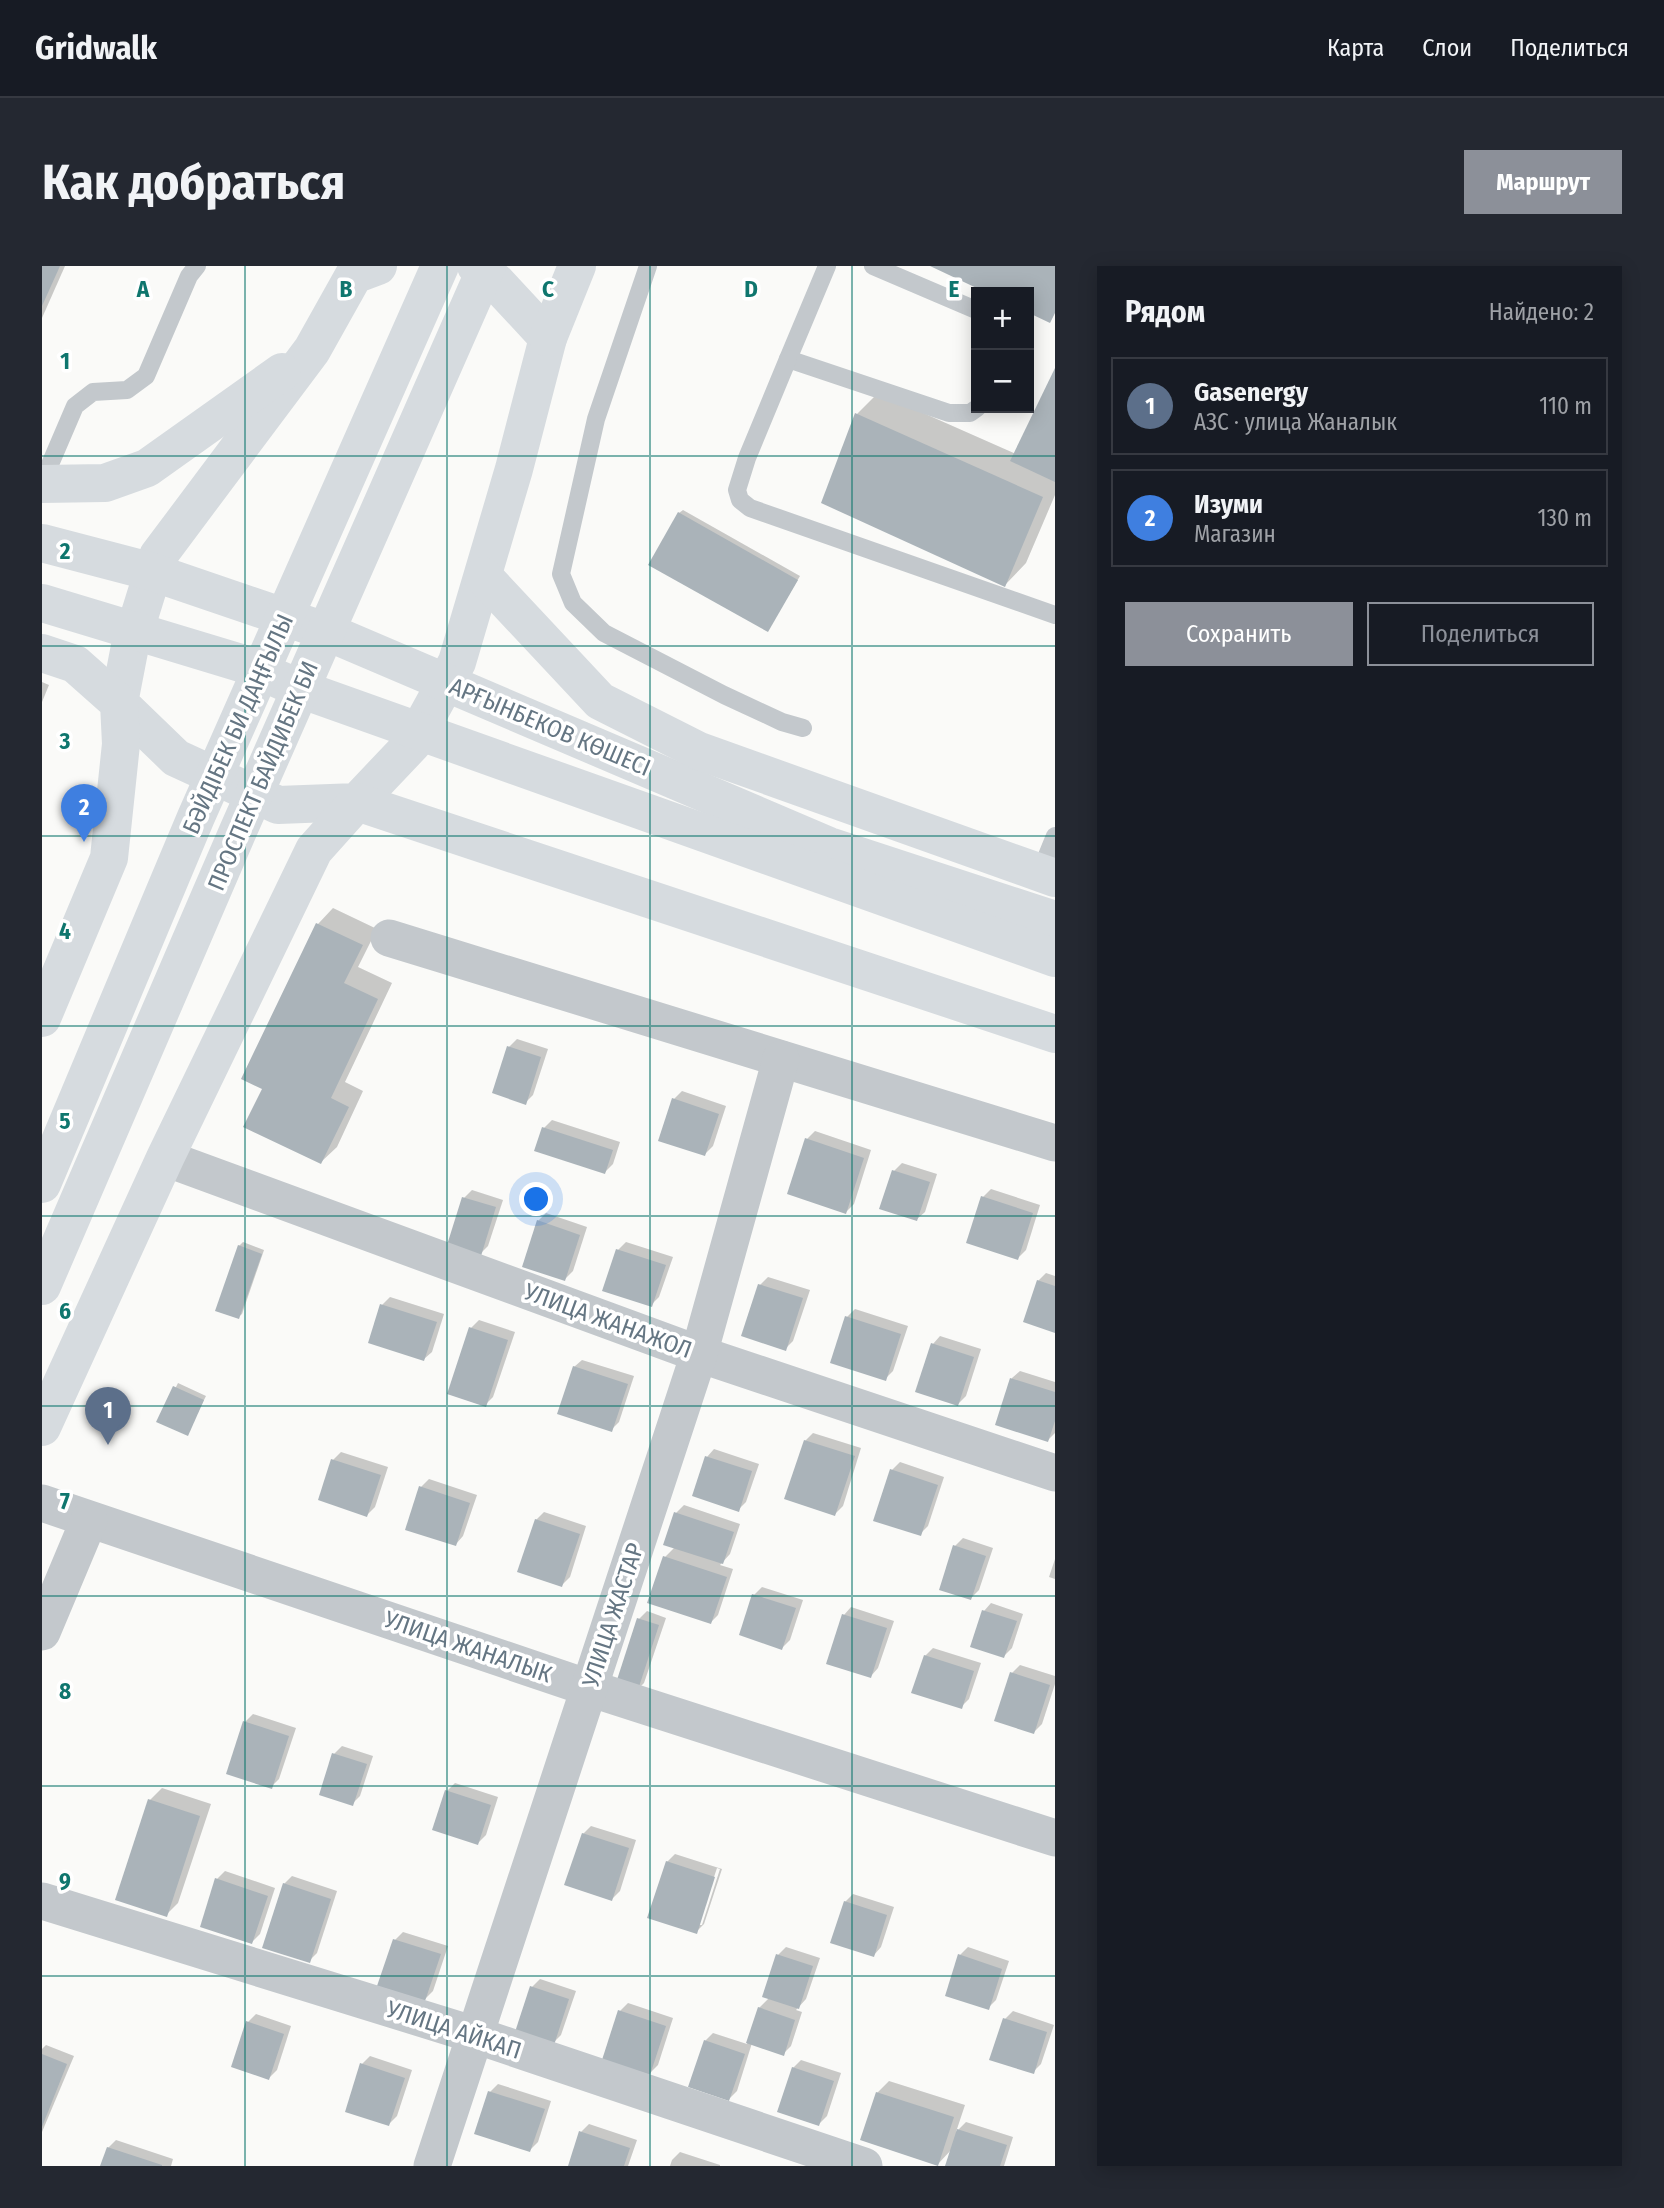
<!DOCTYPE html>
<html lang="ru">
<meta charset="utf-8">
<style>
body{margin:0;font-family:"Fira Sans Condensed",sans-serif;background:#242831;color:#f1f3f6}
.controls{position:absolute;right:21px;top:21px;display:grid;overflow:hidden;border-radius:0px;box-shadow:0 4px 18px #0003}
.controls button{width:63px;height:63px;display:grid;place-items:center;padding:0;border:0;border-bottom:2px solid #363941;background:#171b24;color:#f1f3f6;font:35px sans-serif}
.you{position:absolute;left:495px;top:934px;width:24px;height:24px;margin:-18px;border:5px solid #fff;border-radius:50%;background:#1a73e8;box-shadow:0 0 0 10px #1a73e833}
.badge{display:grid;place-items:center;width:46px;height:46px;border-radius:50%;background:#8c9099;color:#fff;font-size:23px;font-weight:700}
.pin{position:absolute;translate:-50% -58px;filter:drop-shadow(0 2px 4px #0008)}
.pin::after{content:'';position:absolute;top:37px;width:24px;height:21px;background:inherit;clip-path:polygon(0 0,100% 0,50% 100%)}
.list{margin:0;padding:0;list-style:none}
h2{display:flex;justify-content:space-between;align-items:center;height:91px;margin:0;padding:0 28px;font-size:30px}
h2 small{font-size:23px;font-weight:400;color:#9ea1a6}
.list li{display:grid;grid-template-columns:46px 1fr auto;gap:21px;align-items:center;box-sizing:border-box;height:98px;margin:0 14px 14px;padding:0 14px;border:2px solid #363941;border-radius:0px}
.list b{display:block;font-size:26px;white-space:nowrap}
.list p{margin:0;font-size:23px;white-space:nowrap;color:#9ea1a6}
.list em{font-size:23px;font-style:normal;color:#9ea1a6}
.actions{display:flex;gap:14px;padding:21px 28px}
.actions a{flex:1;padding:16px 0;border:2px solid #8c9099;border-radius:0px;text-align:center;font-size:24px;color:#8c9099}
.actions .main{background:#8c9099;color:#fff}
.map{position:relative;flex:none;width:1013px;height:1900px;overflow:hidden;border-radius:0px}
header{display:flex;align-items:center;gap:42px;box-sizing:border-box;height:98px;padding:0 35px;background:#171b24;border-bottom:2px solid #363941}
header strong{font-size:33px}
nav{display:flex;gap:38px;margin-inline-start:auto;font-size:24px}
.intro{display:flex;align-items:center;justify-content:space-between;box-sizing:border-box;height:168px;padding:0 42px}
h1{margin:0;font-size:49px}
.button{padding:18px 32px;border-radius:0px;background:#8c9099;color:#fff;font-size:24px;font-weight:700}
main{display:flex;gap:42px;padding:0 42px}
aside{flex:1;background:#171b24;border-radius:0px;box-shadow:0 4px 18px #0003}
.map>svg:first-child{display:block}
.shadow{fill:#0003;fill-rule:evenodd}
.building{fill:#aab3b9}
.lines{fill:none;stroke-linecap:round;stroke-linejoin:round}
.lane{stroke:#c3c8cc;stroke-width:18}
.street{stroke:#c3c8cc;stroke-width:37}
.primary{stroke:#d6dbdf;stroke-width:38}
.grid{fill:none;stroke:#0f766e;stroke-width:2;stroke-opacity:0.55}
.labels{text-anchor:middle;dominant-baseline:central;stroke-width:7;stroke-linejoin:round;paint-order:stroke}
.street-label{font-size:24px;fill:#657683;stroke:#fff}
.grid-label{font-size:23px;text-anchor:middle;font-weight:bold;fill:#0f766e;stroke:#fff;stroke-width:7;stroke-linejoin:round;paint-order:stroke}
</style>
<header>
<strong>Gridwalk</strong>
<nav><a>Карта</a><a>Слои</a><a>Поделиться</a></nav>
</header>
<div class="intro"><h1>Как добраться</h1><a class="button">Маршрут</a></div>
<main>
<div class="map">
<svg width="1013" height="1900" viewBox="0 0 1013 1900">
<rect width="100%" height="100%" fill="#fafaf8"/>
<g class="shadow">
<polygon points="0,0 23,0 0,52"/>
<polygon points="1013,106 1013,229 984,297 963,319 815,148 836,127 974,188"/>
<polygon points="641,244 758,310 726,364 637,247"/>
<polygon points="0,416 7,419 0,436"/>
<polygon points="291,642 335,663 316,701 350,717 303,816 321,825 295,881 279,896 222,823 276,658"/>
<polygon points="475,773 506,783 491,829 483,837 467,781"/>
<polygon points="640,825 684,840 671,880 663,888 632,833"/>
<polygon points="510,854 578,876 571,898 563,906 494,884 502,862"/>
<polygon points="773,865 829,884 812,938 804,946 765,873"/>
<polygon points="860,897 895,908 883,946 875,953 852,905"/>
<polygon points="949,923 998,939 984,984 976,992 941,931"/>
<polygon points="430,924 461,934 446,980 438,988 422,932"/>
<polygon points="504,947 545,961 531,1005 523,1013 496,955"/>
<polygon points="201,976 222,984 200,1048 196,1051 197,980"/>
<polygon points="584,976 631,991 617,1031 609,1039 562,1024 576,984"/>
<polygon points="1004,1007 1013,1010 1013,1065 996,1015"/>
<polygon points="726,1011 768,1024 751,1075 743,1083 718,1019"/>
<polygon points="348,1031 402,1048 390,1086 382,1093 340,1039"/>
<polygon points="813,1043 866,1060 851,1105 843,1113 805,1051"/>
<polygon points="437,1054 473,1066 451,1131 443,1139 429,1062"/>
<polygon points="898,1070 939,1083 924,1130 916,1138 891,1078"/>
<polygon points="540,1094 592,1110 577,1156 569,1164 532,1101"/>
<polygon points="978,1105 1013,1116 1013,1167 1006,1174 955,1158 970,1112"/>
<polygon points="136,1117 164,1130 145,1168 117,1155"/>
<polygon points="771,1167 819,1182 801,1240 793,1248 763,1175"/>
<polygon points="672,1183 717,1198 704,1236 696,1244 665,1191"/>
<polygon points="299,1186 346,1201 333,1241 325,1249 291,1194"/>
<polygon points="858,1196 902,1211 886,1260 878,1268 850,1204"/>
<polygon points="387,1213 435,1229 421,1270 414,1278 379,1221"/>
<polygon points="642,1239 698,1258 688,1288 678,1299 691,1303 676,1349 669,1356 623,1291 633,1281 634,1247"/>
<polygon points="502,1246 544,1260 528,1311 520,1319 494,1254"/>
<polygon points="921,1272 951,1282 937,1324 929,1332 913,1280"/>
<polygon points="1013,1293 1013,1313 1007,1311"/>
<polygon points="720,1321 761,1334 748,1374 740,1382 712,1329"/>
<polygon points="949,1337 981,1348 970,1382 962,1390 942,1345"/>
<polygon points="809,1341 852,1355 836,1402 829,1410 802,1349"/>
<polygon points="605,1345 624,1352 602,1417 594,1425 597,1353"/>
<polygon points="891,1382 939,1397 927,1433 919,1441 883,1390"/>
<polygon points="978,1399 1013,1410 1013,1418 1000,1458 992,1466 954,1454 970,1407"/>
<polygon points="211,1448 254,1462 237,1513 229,1521 203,1456"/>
<polygon points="300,1480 331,1490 318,1530 310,1538 292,1488"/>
<polygon points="413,1517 456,1531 444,1569 436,1577 405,1525"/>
<polygon points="120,1522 169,1538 136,1637 124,1649 108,1534"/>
<polygon points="549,1560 594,1574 578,1625 570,1633 541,1568"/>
<path d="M633,1588L680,1603L662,1658L654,1666L625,1596ZM675,1602L678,1603L660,1659H656Z"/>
<polygon points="183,1605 233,1622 218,1668 210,1676 175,1613"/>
<polygon points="250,1610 295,1625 275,1687 267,1695 242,1618"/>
<polygon points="811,1628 852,1641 839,1681 832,1689 803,1636"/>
<polygon points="361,1666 406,1680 391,1725 383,1733 353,1674"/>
<polygon points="744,1681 778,1692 764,1733 754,1744 760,1746 749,1780 741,1788 710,1777 695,1825 687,1833 663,1775 671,1767 705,1778 717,1742 727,1732 736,1689"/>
<polygon points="926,1681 967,1695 954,1734 946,1742 918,1689"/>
<polygon points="498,1713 534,1725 519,1769 511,1777 490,1721"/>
<polygon points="586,1737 631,1752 616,1799 608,1807 578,1745"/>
<polygon points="971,1745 1012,1759 999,1798 991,1806 963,1753"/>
<polygon points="214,1748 249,1760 235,1804 227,1812 206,1756"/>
<polygon points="4,1779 32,1790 0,1866 0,1783"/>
<polygon points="328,1790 370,1804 355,1850 347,1858 320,1798"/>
<polygon points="759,1794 799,1807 785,1850 777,1858 751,1802"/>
<polygon points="847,1815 923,1839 914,1866 924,1856 971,1871 962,1900 905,1900 910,1883 896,1898 835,1827"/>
<polygon points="456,1818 509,1835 496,1876 488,1884 448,1826"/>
<polygon points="547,1858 595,1874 586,1900 528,1900 539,1866"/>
<polygon points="74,1874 131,1893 129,1900 60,1900 66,1882"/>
<polygon points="638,1886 678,1899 678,1900 628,1900 630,1894"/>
</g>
<g class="building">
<polygon points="0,0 18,0 0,40"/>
<polygon points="888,0 1013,0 1013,47 1008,57 987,47 987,26 943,26"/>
<polygon points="1013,102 1013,216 968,195"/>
<polygon points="813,147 1001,231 963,321 779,237"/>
<polygon points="636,246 756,314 726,366 606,299"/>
<polygon points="274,657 321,679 302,717 336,733 289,832 307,841 279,898 201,861 220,823 199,813"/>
<polygon points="465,780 499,791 484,839 450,827"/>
<polygon points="630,832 677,848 663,890 616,875"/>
<polygon points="500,861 571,884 563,908 492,885"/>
<polygon points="763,872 822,892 804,948 745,928"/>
<polygon points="850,904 888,916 875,955 837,943"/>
<polygon points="939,930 991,947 976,994 924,977"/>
<polygon points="420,931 454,941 439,990 405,979"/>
<polygon points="495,954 538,969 523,1015 480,1001"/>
<polygon points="196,979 220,988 197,1053 173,1045"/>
<polygon points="574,983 624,999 610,1041 560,1025"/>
<polygon points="995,1014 1013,1020 1013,1067 981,1056"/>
<polygon points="716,1018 761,1032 744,1085 699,1070"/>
<polygon points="338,1038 395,1056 382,1095 326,1077"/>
<polygon points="803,1050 859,1068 844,1115 788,1097"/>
<polygon points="427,1061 466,1074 444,1141 405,1128"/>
<polygon points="889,1077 932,1091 916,1140 873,1126"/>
<polygon points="531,1100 586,1118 570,1166 515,1148"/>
<polygon points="968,1112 1013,1126 1013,1155 1006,1176 953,1159"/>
<polygon points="131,1120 162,1134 146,1170 114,1156"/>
<polygon points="762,1174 813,1190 793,1250 742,1233"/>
<polygon points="663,1190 710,1205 697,1246 650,1230"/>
<polygon points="289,1193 339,1209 325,1251 276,1234"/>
<polygon points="848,1203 896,1219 879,1270 831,1255"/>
<polygon points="377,1220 428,1237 414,1280 363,1264"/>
<polygon points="632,1246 692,1266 681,1298 621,1279"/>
<polygon points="493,1253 538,1268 520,1321 475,1306"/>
<polygon points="911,1279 944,1290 929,1334 897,1324"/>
<polygon points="621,1290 685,1311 669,1358 605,1337"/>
<polygon points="710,1328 754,1342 740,1384 697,1369"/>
<polygon points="940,1344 975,1355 962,1392 928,1381"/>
<polygon points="800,1348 845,1362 829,1412 784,1398"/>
<polygon points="595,1352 617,1359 595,1427 573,1420"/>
<polygon points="882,1389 932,1405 920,1443 869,1427"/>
<polygon points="968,1406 1008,1419 992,1468 952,1455"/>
<polygon points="201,1455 247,1470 230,1523 184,1508"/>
<polygon points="290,1487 325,1498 311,1540 277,1529"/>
<polygon points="403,1524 449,1539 436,1579 390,1564"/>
<polygon points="106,1533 158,1550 125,1651 73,1634"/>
<polygon points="540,1567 587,1582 570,1635 522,1619"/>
<polygon points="624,1595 673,1611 655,1668 605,1652"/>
<polygon points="173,1612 226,1630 210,1678 158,1661"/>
<polygon points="241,1617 289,1633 268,1697 220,1682"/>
<polygon points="802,1635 845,1649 832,1691 788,1677"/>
<polygon points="351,1673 399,1688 383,1735 335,1720"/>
<polygon points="734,1688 771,1700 757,1743 720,1731"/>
<polygon points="916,1688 960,1703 947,1744 903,1730"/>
<polygon points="488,1720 527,1733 512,1779 473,1766"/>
<polygon points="716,1741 753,1754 742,1790 704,1777"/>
<polygon points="576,1744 624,1760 608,1809 560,1794"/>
<polygon points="961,1752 1005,1766 992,1808 947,1794"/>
<polygon points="204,1755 242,1768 227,1814 189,1801"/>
<polygon points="662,1774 703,1788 687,1835 646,1821"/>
<polygon points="0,1788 25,1798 0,1861"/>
<polygon points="318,1797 363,1812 347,1860 303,1846"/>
<polygon points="750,1801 792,1815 777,1860 735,1846"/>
<polygon points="446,1825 503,1843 488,1886 432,1868"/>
<polygon points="834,1826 912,1851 896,1900 818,1874"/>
<polygon points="915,1863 965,1879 958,1900 903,1900"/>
<polygon points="537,1865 588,1882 582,1900 526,1900"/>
<polygon points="65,1881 120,1899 120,1900 58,1900"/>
</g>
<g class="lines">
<g class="lane">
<polyline points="606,0 554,153 519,308 531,337 562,367 682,429 740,456 761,462"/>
<polyline points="785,0 746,93 907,147 928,147 935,142"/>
<polyline points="831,0 934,44"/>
<polyline points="746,93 705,192 695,224 698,234 708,242 1013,349"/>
<polyline points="0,217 33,140 51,126 85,124 104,110 147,10 155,0"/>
<polyline points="998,607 1013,570"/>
</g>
<g class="street">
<polyline points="347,672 1013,877"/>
<polyline points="123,892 657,1088 1013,1207"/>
<polyline points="0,1237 547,1422 1013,1572"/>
<polyline points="0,1366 47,1254"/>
<polyline points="0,1635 433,1769 822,1900"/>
<polyline points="390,1900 657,1088 739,793"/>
</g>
<g class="primary">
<polyline points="336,0 312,9 270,84 116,290 88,380 77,437 134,492 236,539 315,536 370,478 415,396 472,203 506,72 454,16 434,0"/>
<polyline points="506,72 535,0"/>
<polyline points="0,218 63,217 105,202 240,106"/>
<polyline points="0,277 107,305 283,365 787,580 1013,654"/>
<polyline points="441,310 558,435 657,485 1013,612"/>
<polyline points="0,337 202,398 261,424 1013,692"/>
<polyline points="0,387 33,398 77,437 79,478 67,592 0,752"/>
<polyline points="0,918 154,551 398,0"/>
<polyline points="0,1020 196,565 445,0"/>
<polyline points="0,1161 123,892 272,584 315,536 1013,768"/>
</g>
</g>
<path class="grid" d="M203,0V1900M405,0V1900M608,0V1900M810,0V1900M0,190H1013M0,380H1013M0,570H1013M0,760H1013M0,950H1013M0,1140H1013M0,1330H1013M0,1520H1013M0,1710H1013"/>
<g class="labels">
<g class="street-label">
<text transform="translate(196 458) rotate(-66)">БӘЙДІБЕК БИ ДАҢҒЫЛЫ</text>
<text transform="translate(508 461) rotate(23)">АРҒЫНБЕКОВ КӨШЕСІ</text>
<text transform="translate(221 510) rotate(-67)">ПРОСПЕКТ БАЙДИБЕК БИ</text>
<text transform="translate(566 1055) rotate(20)">УЛИЦА ЖАНАЖОЛ</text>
<text transform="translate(571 1349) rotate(-72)">УЛИЦА ЖАСТАР</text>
<text transform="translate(426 1381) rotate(19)">УЛИЦА ЖАНАЛЫК</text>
<text transform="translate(412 1764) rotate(18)">УЛИЦА АЙКАП</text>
</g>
</g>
<g class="grid-label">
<text x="101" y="31">A</text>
<text x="304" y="31">B</text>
<text x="506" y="31">C</text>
<text x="709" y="31">D</text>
<text x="912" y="31">E</text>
<text x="23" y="103">1</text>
<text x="23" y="293">2</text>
<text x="23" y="483">3</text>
<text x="23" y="673">4</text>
<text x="23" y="863">5</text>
<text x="23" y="1053">6</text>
<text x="23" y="1243">7</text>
<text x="23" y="1433">8</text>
<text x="23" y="1623">9</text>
</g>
</svg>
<div class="controls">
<button>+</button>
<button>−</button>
</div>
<div class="you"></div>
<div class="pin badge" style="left:66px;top:1179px;background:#5c6f8a">1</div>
<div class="pin badge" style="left:42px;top:576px;background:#3f7fe0">2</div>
</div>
<aside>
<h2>Рядом<small>Найдено: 2</small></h2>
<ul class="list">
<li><span class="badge" style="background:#5c6f8a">1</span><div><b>Gasenergy</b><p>АЗС · улица Жаналык</p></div><em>110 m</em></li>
<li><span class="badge" style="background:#3f7fe0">2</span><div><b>Изуми</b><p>Магазин</p></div><em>130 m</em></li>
</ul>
<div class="actions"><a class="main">Сохранить</a><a>Поделиться</a></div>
</aside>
</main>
